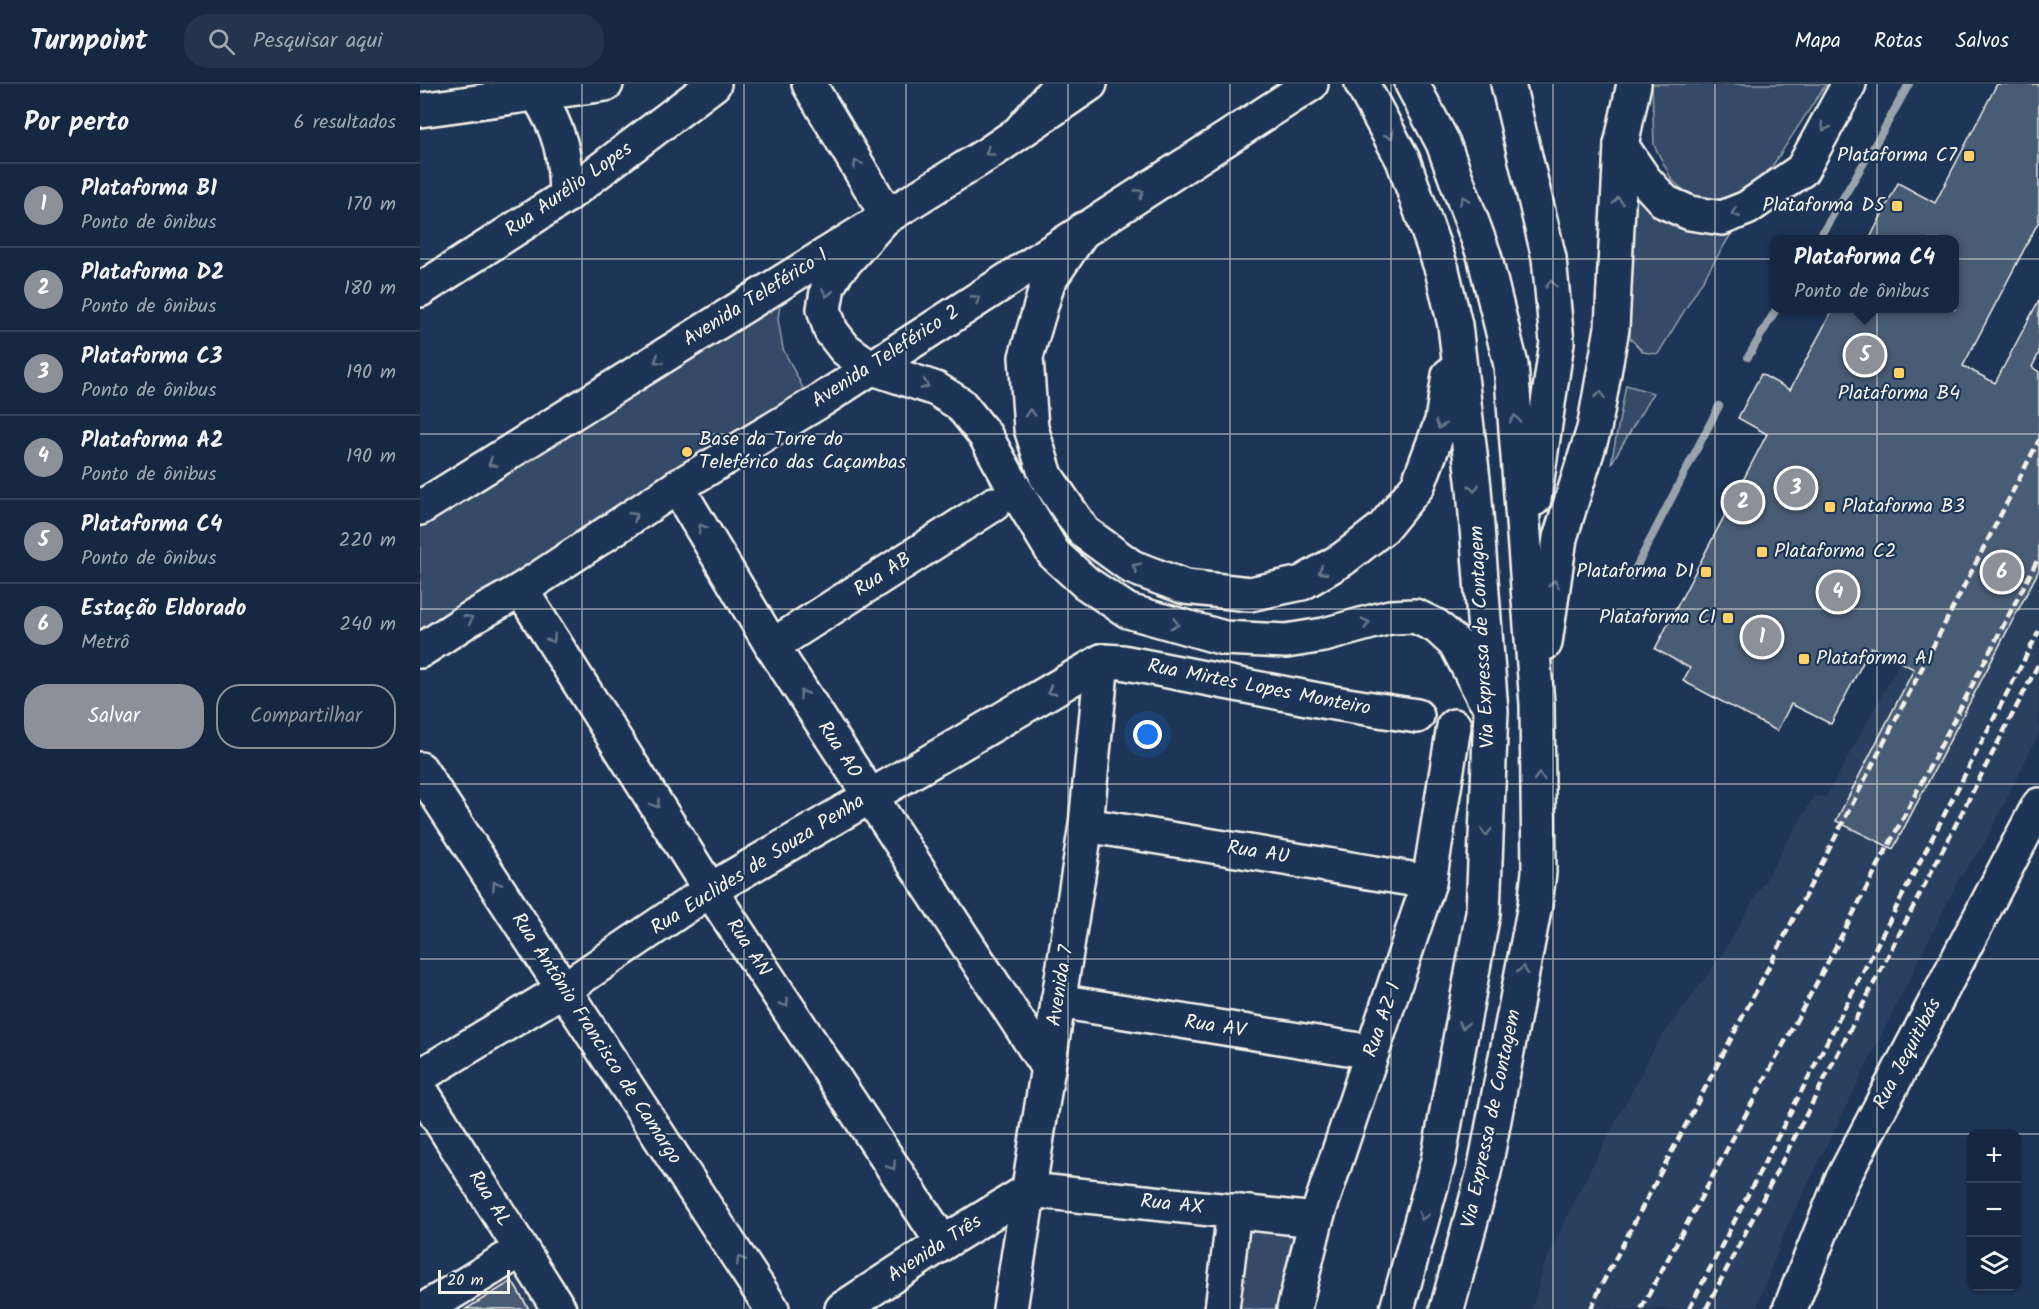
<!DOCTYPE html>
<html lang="pt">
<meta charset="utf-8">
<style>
body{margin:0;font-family:Kalam,sans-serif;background:#23344c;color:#f1f3f6}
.controls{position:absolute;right:18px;bottom:18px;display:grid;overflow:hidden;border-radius:12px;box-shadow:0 2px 4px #0004}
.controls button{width:54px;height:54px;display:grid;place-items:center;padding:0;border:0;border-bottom:2px solid #35445a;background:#162841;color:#f1f3f6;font:30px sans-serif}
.scale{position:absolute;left:18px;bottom:15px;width:72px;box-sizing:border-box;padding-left:6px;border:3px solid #f4f1e8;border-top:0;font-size:16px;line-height:21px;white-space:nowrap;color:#f4f1e8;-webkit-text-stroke:4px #1d3557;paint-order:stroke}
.you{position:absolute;left:728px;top:651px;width:21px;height:21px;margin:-15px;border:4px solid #fff;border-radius:50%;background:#1a73e8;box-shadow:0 0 0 9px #1a73e833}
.badge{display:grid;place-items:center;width:39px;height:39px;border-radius:50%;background:#8c9099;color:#fff;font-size:20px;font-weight:700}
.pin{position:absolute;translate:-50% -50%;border:3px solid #fff;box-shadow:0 2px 6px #0006}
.popup{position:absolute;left:1350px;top:151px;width:189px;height:78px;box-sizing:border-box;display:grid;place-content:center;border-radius:12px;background:#162841;filter:drop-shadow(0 2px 4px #0005);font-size:20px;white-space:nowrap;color:#9ea6b1}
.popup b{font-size:22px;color:#f1f3f6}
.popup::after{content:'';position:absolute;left:50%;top:100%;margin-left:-12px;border:12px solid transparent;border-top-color:#162841}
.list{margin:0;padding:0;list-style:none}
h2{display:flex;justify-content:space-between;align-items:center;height:78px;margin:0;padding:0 24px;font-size:26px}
h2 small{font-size:20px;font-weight:400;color:#9ea6b1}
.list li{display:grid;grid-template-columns:39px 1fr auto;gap:18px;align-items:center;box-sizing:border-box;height:84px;padding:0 24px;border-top:2px solid #35445a}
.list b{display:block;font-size:22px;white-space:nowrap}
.list p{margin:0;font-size:20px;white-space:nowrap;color:#9ea6b1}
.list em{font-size:20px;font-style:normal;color:#9ea6b1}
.actions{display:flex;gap:12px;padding:18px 24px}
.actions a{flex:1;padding:14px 0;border:2px solid #8c9099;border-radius:24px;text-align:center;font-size:21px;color:#8c9099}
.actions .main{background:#8c9099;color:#fff}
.icon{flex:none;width:33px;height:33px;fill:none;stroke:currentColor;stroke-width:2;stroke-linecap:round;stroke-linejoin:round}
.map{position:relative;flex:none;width:1619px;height:1225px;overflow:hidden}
header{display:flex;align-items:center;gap:36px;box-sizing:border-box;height:84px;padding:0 30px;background:#162841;border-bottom:2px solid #35445a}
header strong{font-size:28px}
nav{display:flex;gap:33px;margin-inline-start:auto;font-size:21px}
.search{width:420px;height:54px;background:#23344c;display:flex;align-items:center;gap:15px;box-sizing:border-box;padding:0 21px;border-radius:24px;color:#9ea6b1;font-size:22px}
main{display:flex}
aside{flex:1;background:#162841}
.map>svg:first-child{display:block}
.built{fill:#2a4060}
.green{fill:#354a67;stroke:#949ea8;stroke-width:1.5}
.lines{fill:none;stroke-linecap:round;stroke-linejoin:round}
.stream{stroke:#9aa2ab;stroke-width:8}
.building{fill:#485b74;stroke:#f4f1e8;stroke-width:1.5}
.minor-casing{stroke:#f4f1e8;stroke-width:38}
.major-casing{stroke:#f4f1e8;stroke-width:38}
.highway-casing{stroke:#f4f1e8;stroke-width:38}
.minor{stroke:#1d3557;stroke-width:33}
.major{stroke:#1d3557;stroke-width:33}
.highway{stroke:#1d3557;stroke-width:33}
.rail{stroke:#f4f1e8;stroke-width:4.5;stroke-dasharray:9 4.5;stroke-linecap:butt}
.oneway{stroke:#68778a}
.grid{fill:none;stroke:#f4f1e8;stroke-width:1.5;stroke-opacity:0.55}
.poi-dot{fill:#ffd166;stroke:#1d3557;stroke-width:2}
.labels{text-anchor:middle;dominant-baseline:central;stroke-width:4.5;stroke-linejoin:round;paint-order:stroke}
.poi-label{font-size:20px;fill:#f4f1e8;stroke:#1d3557;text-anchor:end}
.street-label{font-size:20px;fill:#f4f1e8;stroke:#1d3557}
</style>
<header>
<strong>Turnpoint</strong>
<div class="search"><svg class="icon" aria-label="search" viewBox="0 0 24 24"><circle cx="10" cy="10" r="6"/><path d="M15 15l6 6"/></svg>Pesquisar aqui</div>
<nav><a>Mapa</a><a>Rotas</a><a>Salvos</a></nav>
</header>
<main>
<aside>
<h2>Por perto<small>6 resultados</small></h2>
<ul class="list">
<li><span class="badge">1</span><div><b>Plataforma B1</b><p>Ponto de ônibus</p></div><em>170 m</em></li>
<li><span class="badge">2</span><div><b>Plataforma D2</b><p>Ponto de ônibus</p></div><em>180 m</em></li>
<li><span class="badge">3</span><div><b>Plataforma C3</b><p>Ponto de ônibus</p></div><em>190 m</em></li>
<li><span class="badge">4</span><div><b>Plataforma A2</b><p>Ponto de ônibus</p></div><em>190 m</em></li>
<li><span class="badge">5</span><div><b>Plataforma C4</b><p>Ponto de ônibus</p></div><em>220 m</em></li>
<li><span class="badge">6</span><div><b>Estação Eldorado</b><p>Metrô</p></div><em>240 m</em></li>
</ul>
<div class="actions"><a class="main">Salvar</a><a>Compartilhar</a></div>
</aside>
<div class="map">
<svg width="1619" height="1225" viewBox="0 0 1619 1225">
<rect width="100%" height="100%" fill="#1d3557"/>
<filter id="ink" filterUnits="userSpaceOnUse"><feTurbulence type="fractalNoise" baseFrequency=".0167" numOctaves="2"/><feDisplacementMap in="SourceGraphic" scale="12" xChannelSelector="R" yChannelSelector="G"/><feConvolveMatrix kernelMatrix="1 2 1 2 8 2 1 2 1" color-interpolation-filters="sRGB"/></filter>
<g filter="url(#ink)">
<g class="built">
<polygon points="1619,323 1619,649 1566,757 1539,795 1367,1142 1336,1225 1112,1225 1123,1184 1157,1111 1237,959 1300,874 1394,712 1406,713"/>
<polygon points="90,1184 117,1225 28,1225"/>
</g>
<g class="green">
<polygon points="1232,0 1406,0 1351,84 1304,122 1279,120 1252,96 1234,61"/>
<polygon points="1212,105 1269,145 1311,150 1238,270 1223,268 1210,254"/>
<polygon points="362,206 358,235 363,265 384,306 0,552 0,439"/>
<polygon points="1206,301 1233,309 1191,380"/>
<polygon points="816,1129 894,1137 871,1225 803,1225"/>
</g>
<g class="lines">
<g class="stream">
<polyline points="1398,156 1464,45 1489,0"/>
<polyline points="1328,273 1357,224"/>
<polyline points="1211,493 1299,322"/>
</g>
</g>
<g class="building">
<polygon points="1577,0 1619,0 1619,137 1543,282 1575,299 1619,216 1619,269 1612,283 1619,288 1619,486 1473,765 1416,737 1494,585 1451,563 1411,640 1371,620 1357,647 1263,597 1270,584 1235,565 1347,350 1318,334 1341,290 1370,306 1413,225 1535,225 1535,156 1449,156 1478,99 1515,119"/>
<polygon points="92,1197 109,1225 46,1225"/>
</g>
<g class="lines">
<g class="minor-casing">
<g id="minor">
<polyline points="389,0 467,131"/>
<path d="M117,10C141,48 145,69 146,112"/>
<polyline points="0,26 186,0"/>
<polyline points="0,206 146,112 294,0"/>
<polyline points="257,403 352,562 628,984"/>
<polyline points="101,506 290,806 523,1159"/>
<polyline points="352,562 574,420"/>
<polyline points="682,577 702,578 908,618 997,632"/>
<polyline points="0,685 352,1225"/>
<polyline points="666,741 1009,798"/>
<polyline points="638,917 952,968"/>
<polyline points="0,992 144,905 290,806 682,577"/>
<polyline points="0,1005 139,1225"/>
<polyline points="5,1225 101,1166"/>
<polyline points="422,1225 523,1159 609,1106 896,1136"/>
<polyline points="590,1225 666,741 682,577"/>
<polyline points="802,1225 814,1127"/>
<polyline points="874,1225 896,1136 1009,798 1034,642"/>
<polyline points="1370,1225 1421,1098 1619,721"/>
</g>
</g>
<g class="major-casing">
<g id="major">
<polyline points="1201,61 1224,95 1245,118 1270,129 1302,134 1327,124 1382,86 1429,0"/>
<polyline points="0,424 569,69 670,0"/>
<polyline points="0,567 48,536 101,506 257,403 400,317 891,0"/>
</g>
</g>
<g class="highway-casing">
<g id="highway">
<polyline points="942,0 983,76 1022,186 1035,241 1054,404 1071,627 1063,829 1018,1077 977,1225"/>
<polyline points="992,0 1023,59 1064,171 1091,281 1117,620 1119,788 1115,821 1064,1088 1027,1225"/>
<polyline points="1088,0 1129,174 1137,258 1114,415"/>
<polyline points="602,45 640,0"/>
<polyline points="467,131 416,188 408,202 404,225 411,247 425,265 450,283 516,305 540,320 565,351 596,407 634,470 666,499 708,527 804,554 866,557 904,551 970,533 995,532 1016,542 1036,560 1064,614"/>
<polyline points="664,145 628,198 606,273 611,344 626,392 664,448 712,483 765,503 830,510 882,499 923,475 963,444 998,401 1022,337 1029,291"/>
<polyline points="1125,559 1140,454 1174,345 1192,244 1201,61 1214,0"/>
</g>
</g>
<use href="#minor" class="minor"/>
<use href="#major" class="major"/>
<use href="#highway" class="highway"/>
<g class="rail">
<polyline points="1171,1225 1181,1202 1342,896 1619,356"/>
<polyline points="1221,1225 1410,874 1619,473"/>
<polyline points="1269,1225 1619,547"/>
<polyline points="1286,1225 1619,579"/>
</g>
</g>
<defs><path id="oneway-chevron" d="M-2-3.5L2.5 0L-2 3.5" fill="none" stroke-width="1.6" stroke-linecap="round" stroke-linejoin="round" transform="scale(1.5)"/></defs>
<g class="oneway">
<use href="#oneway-chevron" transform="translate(1405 43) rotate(119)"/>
<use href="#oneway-chevron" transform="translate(970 51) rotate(61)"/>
<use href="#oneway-chevron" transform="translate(569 68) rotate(146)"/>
<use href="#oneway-chevron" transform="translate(437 80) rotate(-121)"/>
<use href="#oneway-chevron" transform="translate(720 109) rotate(-33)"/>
<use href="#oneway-chevron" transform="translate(1044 116) rotate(-110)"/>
<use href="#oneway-chevron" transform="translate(1198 117) rotate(-87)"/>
<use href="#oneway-chevron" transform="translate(1315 129) rotate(158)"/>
<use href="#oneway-chevron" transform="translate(1131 200) rotate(-95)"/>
<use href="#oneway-chevron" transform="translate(407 209) rotate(103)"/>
<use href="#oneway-chevron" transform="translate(556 215) rotate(-33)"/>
<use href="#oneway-chevron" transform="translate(238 276) rotate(148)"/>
<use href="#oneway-chevron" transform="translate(505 301) rotate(20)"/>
<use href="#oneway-chevron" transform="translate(1180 311) rotate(-80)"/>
<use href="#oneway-chevron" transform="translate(610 329) rotate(-94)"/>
<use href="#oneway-chevron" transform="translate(1095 335) rotate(-94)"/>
<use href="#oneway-chevron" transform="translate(1020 341) rotate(107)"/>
<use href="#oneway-chevron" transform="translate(72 379) rotate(148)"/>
<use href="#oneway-chevron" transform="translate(1054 404) rotate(84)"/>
<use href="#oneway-chevron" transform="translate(214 432) rotate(-33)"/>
<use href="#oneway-chevron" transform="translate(282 444) rotate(-121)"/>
<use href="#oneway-chevron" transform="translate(716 483) rotate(-153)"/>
<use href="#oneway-chevron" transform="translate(902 487) rotate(150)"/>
<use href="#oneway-chevron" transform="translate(1134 500) rotate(-82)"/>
<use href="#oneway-chevron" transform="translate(49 535) rotate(-31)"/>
<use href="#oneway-chevron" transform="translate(946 539) rotate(-15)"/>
<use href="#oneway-chevron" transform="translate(755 540) rotate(16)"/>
<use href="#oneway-chevron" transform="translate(132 555) rotate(58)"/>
<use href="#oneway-chevron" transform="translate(631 607) rotate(150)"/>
<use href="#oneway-chevron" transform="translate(383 610) rotate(-123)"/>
<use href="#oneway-chevron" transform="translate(1119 693) rotate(-92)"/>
<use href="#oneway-chevron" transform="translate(236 720) rotate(58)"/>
<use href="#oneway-chevron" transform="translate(1066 748) rotate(92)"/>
<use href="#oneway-chevron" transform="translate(76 801) rotate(-123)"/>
<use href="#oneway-chevron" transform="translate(1103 886) rotate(-79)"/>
<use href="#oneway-chevron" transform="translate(365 919) rotate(57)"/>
<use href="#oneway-chevron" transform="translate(1043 941) rotate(100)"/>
<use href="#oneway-chevron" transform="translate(472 1082) rotate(57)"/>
<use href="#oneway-chevron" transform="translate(1003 1132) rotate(105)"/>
<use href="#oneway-chevron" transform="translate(320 1176) rotate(-123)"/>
</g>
</g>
<path class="grid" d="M162,0V1225M324,0V1225M486,0V1225M648,0V1225M810,0V1225M971,0V1225M1133,0V1225M1295,0V1225M1457,0V1225M0,175H1619M0,350H1619M0,525H1619M0,700H1619M0,875H1619M0,1050H1552M1596,1050H1619"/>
<g class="poi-dot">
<rect x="1543" y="66" width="12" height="12" rx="3"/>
<rect x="1471" y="116" width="12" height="12" rx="3"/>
<rect x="1473" y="283" width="12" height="12" rx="3"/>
<circle cx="267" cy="368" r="6"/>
<rect x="1404" y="417" width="12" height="12" rx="3"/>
<rect x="1336" y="462" width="12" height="12" rx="3"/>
<rect x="1280" y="482" width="12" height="12" rx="3"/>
<rect x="1302" y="528" width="12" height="12" rx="3"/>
<rect x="1378" y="569" width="12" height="12" rx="3"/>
</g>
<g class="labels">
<g class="poi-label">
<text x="1537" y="72">Plataforma C7</text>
<text x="1465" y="122">Plataforma D5</text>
<text x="1479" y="310" text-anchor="middle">Plataforma B4</text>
<text x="279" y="356" text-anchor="start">Base da Torre do<tspan x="279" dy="23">Teleférico das Caçambas</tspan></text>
<text x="1422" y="423" text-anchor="start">Plataforma B3</text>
<text x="1354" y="468" text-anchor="start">Plataforma C2</text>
<text x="1274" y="488">Plataforma D1</text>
<text x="1296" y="534">Plataforma C1</text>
<text x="1396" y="575" text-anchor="start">Plataforma A1</text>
</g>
<g class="street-label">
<text transform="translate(149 106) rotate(-35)">Rua Aurélio Lopes</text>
<text transform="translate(336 214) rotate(-32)">Avenida Teleférico 1</text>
<text transform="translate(466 273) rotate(-33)">Avenida Teleférico 2</text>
<text transform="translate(463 491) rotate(-33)">Rua AB</text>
<text transform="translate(1063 553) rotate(-93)">Via Expressa de Contagem</text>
<text transform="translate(839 604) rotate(11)">Rua Mirtes Lopes Monteiro</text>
<text transform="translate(419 666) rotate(57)">Rua AO</text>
<text transform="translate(838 769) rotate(9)">Rua AU</text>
<text transform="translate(338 781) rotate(-32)">Rua Euclides de Souza Penha</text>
<text transform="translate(328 864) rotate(57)">Rua AN</text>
<text transform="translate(641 902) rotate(-81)">Avenida 7</text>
<text transform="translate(963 936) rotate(-71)">Rua AZ 1</text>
<text transform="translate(795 943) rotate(9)">Rua AV</text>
<text transform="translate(176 955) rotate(57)">Rua Antônio Francisco de Camargo</text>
<text transform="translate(1488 970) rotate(-62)">Rua Jequitibás</text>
<text transform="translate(1072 1035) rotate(-78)">Via Expressa de Contagem</text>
<text transform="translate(69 1115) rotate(58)">Rua AL</text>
<text transform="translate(752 1121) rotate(6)">Rua AX</text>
<text transform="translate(515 1165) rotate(-33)">Avenida Três</text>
</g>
</g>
</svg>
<div class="controls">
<button>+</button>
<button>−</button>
<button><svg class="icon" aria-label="layers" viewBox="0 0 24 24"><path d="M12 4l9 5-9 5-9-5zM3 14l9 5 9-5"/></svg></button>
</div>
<div class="scale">20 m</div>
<div class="you"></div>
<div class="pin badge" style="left:1342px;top:553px">1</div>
<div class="pin badge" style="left:1323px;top:418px">2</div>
<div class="pin badge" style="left:1376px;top:404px">3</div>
<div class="pin badge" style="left:1418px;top:508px">4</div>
<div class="pin badge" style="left:1445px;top:271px">5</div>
<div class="popup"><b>Plataforma C4</b>Ponto de ônibus</div>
<div class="pin badge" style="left:1582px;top:488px">6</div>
</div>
</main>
